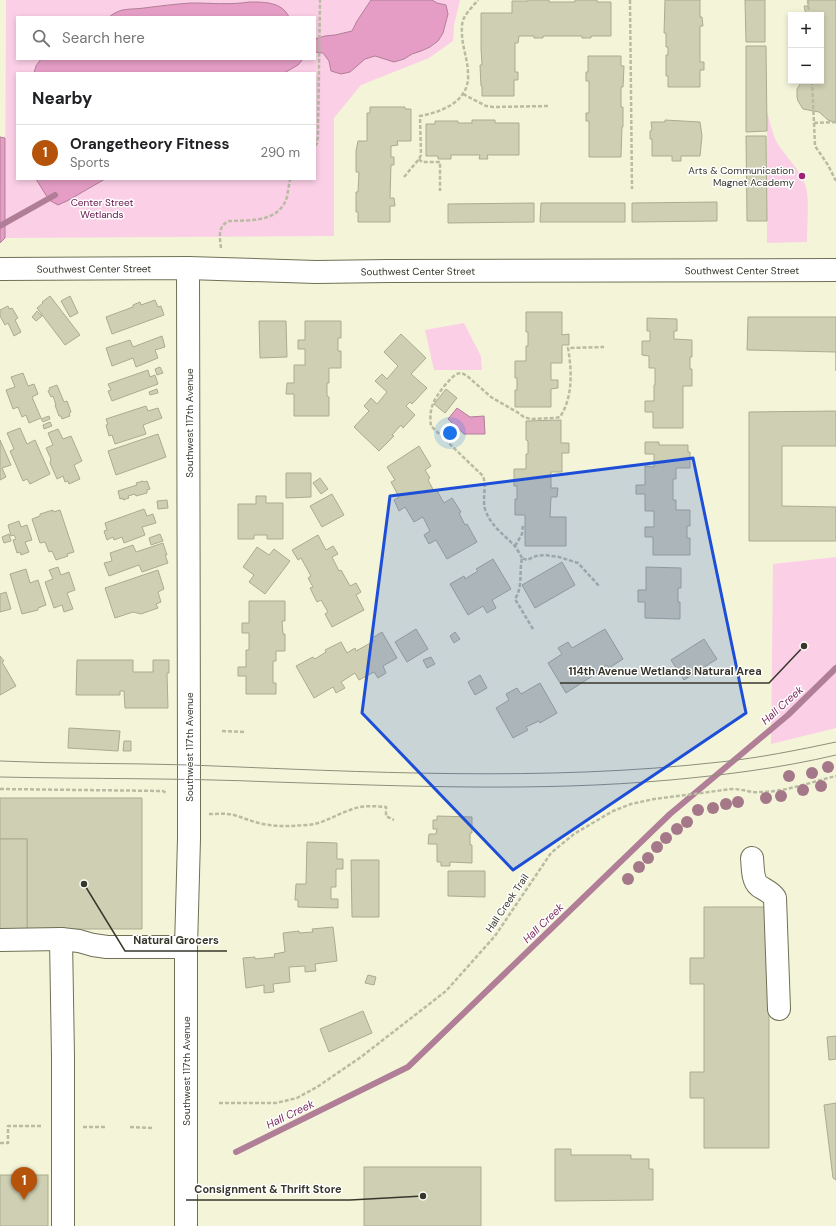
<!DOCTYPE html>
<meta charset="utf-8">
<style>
body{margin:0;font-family:"DM Sans",sans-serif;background:#f6f6f6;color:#202124}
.controls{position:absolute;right:12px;top:12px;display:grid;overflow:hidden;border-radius:0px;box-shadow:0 2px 6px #0003}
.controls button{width:36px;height:36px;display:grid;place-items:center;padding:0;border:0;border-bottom:1px solid #e0e0e0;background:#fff;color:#202124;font:20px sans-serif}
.you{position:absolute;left:450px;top:433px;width:14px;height:14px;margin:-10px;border:3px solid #fff;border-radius:50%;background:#1a73e8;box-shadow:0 0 0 6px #1a73e833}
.badge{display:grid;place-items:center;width:26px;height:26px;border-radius:50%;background:#b45309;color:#fff;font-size:13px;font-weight:700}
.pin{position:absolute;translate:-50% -33px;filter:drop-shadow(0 1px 2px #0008)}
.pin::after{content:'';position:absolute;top:21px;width:14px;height:12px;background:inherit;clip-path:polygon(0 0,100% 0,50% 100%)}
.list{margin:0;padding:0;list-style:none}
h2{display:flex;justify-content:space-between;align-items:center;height:52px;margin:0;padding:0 16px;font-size:17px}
h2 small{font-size:13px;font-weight:400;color:#757577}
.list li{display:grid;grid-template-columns:26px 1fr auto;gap:12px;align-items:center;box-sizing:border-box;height:56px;padding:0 16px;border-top:1px solid #e0e0e0}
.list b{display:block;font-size:15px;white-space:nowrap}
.list p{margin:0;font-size:13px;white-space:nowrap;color:#757577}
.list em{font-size:13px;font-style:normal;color:#757577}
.icon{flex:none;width:22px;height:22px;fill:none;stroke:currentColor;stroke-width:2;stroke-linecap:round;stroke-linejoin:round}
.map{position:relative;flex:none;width:836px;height:1226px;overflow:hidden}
.search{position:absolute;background:#fff;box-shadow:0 2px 6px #0003;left:16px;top:16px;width:300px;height:44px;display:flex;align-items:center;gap:10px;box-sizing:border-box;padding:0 14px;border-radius:0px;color:#757577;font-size:15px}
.panel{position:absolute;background:#fff;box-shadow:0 2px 6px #0003;left:16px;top:72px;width:300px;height:108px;border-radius:0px}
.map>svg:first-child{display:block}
.green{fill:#fbcfe6;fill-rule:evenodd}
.water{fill:#e59dc5;stroke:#b17e97}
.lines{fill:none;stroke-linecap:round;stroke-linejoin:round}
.stream{stroke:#b17e97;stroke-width:6}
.building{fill:#cfcfb3;stroke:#abab90}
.minor-casing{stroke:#707056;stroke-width:24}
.path{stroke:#babba3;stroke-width:2.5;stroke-dasharray:4 2;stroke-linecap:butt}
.minor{stroke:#fff;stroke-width:22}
.tram{stroke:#8e8f7b;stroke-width:1}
.tree{fill:#a57889}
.marked{fill:#1d4ed8;fill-opacity:0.2;stroke:#1d4ed8;stroke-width:3;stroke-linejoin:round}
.poi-dot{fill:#a02174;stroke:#fff;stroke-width:1.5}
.labels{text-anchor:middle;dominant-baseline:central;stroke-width:3;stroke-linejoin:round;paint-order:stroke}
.poi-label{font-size:10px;fill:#37372c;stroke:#fff;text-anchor:end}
.park-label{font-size:10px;fill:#651249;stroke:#fff}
.street-label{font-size:10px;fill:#37372c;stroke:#fff}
.water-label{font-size:11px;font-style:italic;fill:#7b295c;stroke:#fff}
.leader{fill:none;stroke:#37372c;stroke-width:1.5}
.callout-dot{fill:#37372c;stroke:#fff;stroke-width:1.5}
.callout-label{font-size:11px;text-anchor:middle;font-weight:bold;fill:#37372c;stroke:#fff;stroke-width:3;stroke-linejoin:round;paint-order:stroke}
</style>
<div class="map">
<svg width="836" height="1226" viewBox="0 0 836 1226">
<rect width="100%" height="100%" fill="#f4f5d8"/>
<g class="green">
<path d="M6,0H460L454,25L453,41L429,58L361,85L334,118V236L5,238ZM17,17H315V59H17ZM17,73H315V179H17Z"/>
<path d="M767,112C770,122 772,132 776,141C785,156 799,168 805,184C810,197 807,227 807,242L767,243Z"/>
<polygon points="464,323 481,356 482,370 434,370 425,330"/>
<polygon points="836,557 836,728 771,744 773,564"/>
</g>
<g class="water">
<polygon points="371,0 432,0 437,3 446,5 448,14 443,33 438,41 430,47 421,51 412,54 404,59 394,62 375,56 365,59 350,72 341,74 331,71 329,61 323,53 315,52 315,39 325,36 335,35 352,31 357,21"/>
<path d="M250,2C265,2 282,2 289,17H109C121,7 130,10 144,8C160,6 175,4 191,3C211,3 230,5 250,2Z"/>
<polygon points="41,59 303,59 298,65 284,73 34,73 36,66"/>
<polygon points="0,137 5,138 5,238 0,243"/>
<polygon points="36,179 105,179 67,201 58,205 49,200"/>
<polygon points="457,408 470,417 484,416 485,434 464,434 448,419"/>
</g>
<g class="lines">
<g class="stream">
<polyline points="0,226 55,195"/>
<polyline points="236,1152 408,1067 670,814 788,715 836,668"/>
</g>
</g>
<g class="building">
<polygon points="528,0 549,0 549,2 575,2 575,0 597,0 597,2 611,2 611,36 591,36 591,38 582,38 582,36 543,36 543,38 534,38 534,36 519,36 518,43 515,43 515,72 518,72 518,80 514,80 514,96 482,96 482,86 481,86 480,65 482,65 481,49 481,13 512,13 512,1 528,1"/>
<polygon points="665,0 700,0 700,17 702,17 703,26 700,26 700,62 704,62 704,70 700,70 700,87 668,87 668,76 666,76 666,55 668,55 668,47 666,47 666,33 664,33"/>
<polygon points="745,0 765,0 765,42 746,42"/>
<polygon points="808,0 836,0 836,123 828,120 819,112 803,109 798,101 797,97 797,89 802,81 821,81 821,15 806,15 804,6 808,6"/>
<polygon points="746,46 766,46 767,131 746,132"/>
<polygon points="588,56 621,56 621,66 624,66 623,87 621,87 621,107 623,107 623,127 622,127 621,157 589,157 589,121 586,121 586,113 589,113 589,81 586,81 586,72 588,72"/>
<polygon points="370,107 405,107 405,109 411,109 411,141 397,141 398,145 391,146 391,157 394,157 394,165 391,165 390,198 394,198 395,206 390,206 390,222 358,222 358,212 356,212 356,192 358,192 359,172 356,172 356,151 358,141 367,141 367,113 370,113"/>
<polygon points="472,120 495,120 495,123 519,123 519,155 487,155 488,159 479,159 480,155 451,155 451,159 438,159 438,156 426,156 426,124 435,124 435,121 458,121 458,123 472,123"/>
<polygon points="665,120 700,122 702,136 700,156 681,156 681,161 672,161 672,156 652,156 652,139 650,139 650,131 652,130 651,122 665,122"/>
<polygon points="746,136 766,136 767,221 747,221"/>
<polygon points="717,202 717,221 632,222 632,203"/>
<polygon points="534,203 534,222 448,223 448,204"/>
<polygon points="541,203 625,203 625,222 540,222"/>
<polygon points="50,296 80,335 65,345 37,308 43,303 42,302"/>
<polygon points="70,296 78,313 70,317 61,301"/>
<polygon points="155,300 158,307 161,306 164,315 112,334 106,317 133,307 133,305 140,302 141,305"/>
<polygon points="8,306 9,309 12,308 18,318 15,320 21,332 14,336 8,323 5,325 0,316 0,310"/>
<polygon points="37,311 42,316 36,321 32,317"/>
<polygon points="526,312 562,312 562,335 569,334 569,345 562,345 562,363 551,363 551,380 558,380 558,388 551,389 551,407 515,407 515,390 517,390 517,378 515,378 515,361 526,361 526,346 528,346 528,332 526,332"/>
<polygon points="748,317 836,317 836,371 836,352 747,350"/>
<polygon points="647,318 677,319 677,331 674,331 674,339 692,340 692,357 690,357 690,369 692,369 692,386 683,386 683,428 653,428 653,412 645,412 645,401 654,401 654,385 655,385 655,368 649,368 649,356 642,355 642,341 650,341 650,331 647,331"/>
<polygon points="259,321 286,321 287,357 260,358"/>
<polygon points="305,321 341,321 341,338 338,338 338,351 341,351 341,368 329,368 329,383 327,383 327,396 329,397 329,416 294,416 294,394 286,394 287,383 294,383 294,365 305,365 305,349 298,349 298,340 305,340"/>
<polygon points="401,334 426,358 411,374 427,388 412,404 410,402 406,406 415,415 403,428 401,425 392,435 394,436 379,451 354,427 369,411 364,406 371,398 377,404 387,392 375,381 382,374 387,379 398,366 384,352"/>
<polygon points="162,336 165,347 155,350 158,358 136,367 133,358 112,366 106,348 130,340 133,347"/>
<polygon points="160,367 163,373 157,375 155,369"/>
<polygon points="148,370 150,377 155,375 158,384 112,401 108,391 111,390 108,384"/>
<polygon points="23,373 28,386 34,384 38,394 32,397 41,418 29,423 26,415 22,417 18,407 13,409 6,390 15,387 11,377"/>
<polygon points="57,385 64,402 67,401 71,412 69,414 70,416 62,419 61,416 59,416 55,405 56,405 53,396 51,397 48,391 50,390 49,388"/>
<polygon points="157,389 158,393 150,395 149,392"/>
<polygon points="446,389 457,398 445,413 434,404"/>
<polygon points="146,406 148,411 158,408 162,418 143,425 146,434 115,444 112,435 109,436 106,425 108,424 106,419"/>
<polygon points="836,411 836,446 782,446 782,506 836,507 836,541 749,541 749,412"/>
<polygon points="49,416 50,419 43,422 41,419"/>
<polygon points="561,420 561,443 569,443 569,453 562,453 562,472 551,472 551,488 558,488 557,497 551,497 550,517 566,517 566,546 525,546 525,515 515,515 515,499 517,499 517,486 514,486 514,469 526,469 526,454 528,454 528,441 526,440 526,421"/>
<polygon points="50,422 52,426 44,429 43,425"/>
<polygon points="20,428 27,444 35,440 50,474 30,484 27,479 23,481 10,451 14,449 7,433"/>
<polygon points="58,429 63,439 71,436 82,461 74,465 80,479 69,484 68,481 65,482 63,476 57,479 50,463 51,459 46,448 53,445 48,433"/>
<polygon points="158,434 166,457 116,475 108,451"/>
<polygon points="0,440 11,465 2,468 6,477 0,480"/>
<polygon points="645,442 659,442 659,445 688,445 688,452 690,452 690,468 676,468 676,479 673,479 673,500 676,500 676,510 690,510 690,526 687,526 687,538 690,538 690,555 653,555 653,537 645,537 645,527 654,527 654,511 645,511 645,494 636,494 636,485 645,485 645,466 654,467 654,454 645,454"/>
<polygon points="419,446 431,466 425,470 430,478 428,480 434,491 436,489 444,503 452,498 461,512 459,513 465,525 467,524 477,542 447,559 436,540 429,544 424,535 430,531 423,517 414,522 405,507 399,511 394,500 399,497 391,482 395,480 387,467"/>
<polygon points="286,473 311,473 311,497 286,498"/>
<polygon points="320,478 328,489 321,494 313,483"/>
<polygon points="143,481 144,482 147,481 150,489 147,490 147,493 136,496 135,494 128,496 129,498 123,500 123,498 120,499 118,491 137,485 136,483"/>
<polygon points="332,494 344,515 322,527 310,506"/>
<polygon points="256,496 266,496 266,503 283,503 283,539 267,539 267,535 254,535 254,539 238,539 238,504 256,504"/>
<polygon points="167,500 168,508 158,509 157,501"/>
<polygon points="144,509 147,516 153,514 156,523 142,527 145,535 124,543 122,537 114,540 113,537 107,540 104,531 107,530 105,523"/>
<polygon points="53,510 53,512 60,510 74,552 67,554 68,556 56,560 52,551 49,552 45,542 40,543 32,519 40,516 40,514"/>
<polygon points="19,521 21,527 27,525 32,540 25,542 29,552 21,555 20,552 17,553 13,540 16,539 14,535 11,536 8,525"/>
<polygon points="9,534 11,541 4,543 2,537"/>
<polygon points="160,534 163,541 151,545 149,538"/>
<polygon points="318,535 326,550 333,546 338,554 332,557 339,571 341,570 350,586 356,583 361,592 356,595 364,610 332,627 325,614 328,612 321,600 317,602 310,588 313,587 308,578 311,576 301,558 298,560 292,550"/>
<polygon points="163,543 167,555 165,555 168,563 142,572 139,565 109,576 104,563 112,561 110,553 133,545 136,552"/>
<polygon points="257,547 269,555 274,549 290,561 265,594 249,582 254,575 243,567"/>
<polygon points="493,559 511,589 492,600 496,608 487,613 483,606 468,615 450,584 464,576 465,579 478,571 476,569"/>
<polygon points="562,562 575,585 535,608 522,585"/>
<polygon points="58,567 61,575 69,572 75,590 67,593 73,609 64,612 62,605 54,608 45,582 53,579 49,570"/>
<polygon points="646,567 681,568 681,588 678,588 678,602 680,602 680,619 645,618 645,602 638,602 638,590 646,590"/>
<polygon points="26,569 30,583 38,580 46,605 38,608 38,610 22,614 10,574"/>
<polygon points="158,570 164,589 158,592 161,602 156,604 158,608 141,614 133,612 115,618 105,588"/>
<polygon points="6,592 11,609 0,612 0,594"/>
<polygon points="249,601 285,601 285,621 282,621 283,634 285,634 285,651 276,651 276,661 273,661 273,683 276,683 276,694 246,694 246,676 238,676 238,667 246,667 246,650 249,650 249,633 242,633 242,623 249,623"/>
<polygon points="416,629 428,649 407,662 395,642"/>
<polygon points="605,629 623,659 609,668 607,665 596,671 597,673 566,693 548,663 562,654 558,648 568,642 572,648"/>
<polygon points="382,632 397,658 383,666 386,673 378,678 374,672 359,680 355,673 341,682 345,688 336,693 333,687 314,698 296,666 313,657 315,659 326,652 325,650 341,642 347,653 355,648 356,651 374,641 372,638"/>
<polygon points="455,632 460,639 454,643 450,636"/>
<polygon points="704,639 717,659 684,680 671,660"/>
<polygon points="0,656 4,661 2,662 16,686 0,695"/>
<polygon points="431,657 435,664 427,668 423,660"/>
<polygon points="77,660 133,660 133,672 153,672 153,660 169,660 169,673 167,673 168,708 125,708 124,691 120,691 120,695 76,695"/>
<polygon points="480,675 487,688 475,695 468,682"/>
<polygon points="540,683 557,713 540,723 539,721 526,727 528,730 513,738 496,708 509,700 506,694 517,688 521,694"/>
<polygon points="69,728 120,731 118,751 68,748"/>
<polygon points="124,741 131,741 131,751 123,751"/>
<polygon points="0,798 142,798 142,929 27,929 27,839 0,839"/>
<polygon points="437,816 472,817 472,833 470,833 470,845 472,845 472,863 450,862 450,866 441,866 441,862 437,862 437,844 428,844 429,834 436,834 437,829 433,829 433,820 437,820"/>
<rect x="0" y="839" width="27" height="90"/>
<polygon points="307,842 337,843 337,859 343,859 343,869 336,869 336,887 331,887 331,899 338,899 338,908 298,907 298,900 295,900 296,884 306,884"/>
<polygon points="351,860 379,860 379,917 352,917"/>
<polygon points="448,871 485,871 485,897 448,896"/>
<polygon points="704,907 769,907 769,1148 704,1148 704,1098 690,1098 690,1072 704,1072 704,984 690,984 690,958 704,958"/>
<polygon points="333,927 337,961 315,964 316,971 305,972 305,966 289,967 290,982 273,984 274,992 264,993 264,985 246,988 243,958 255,957 255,959 275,957 274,954 285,952 283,933 299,931 299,933 313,932 312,929"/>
<polygon points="368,975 376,977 374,985 365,983"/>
<polygon points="363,1011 372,1033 329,1052 320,1029"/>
<polygon points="836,1036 836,1059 829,1060 827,1037"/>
<polygon points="836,1103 836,1180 833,1178 824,1105"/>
<polygon points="555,1149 571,1149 571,1155 631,1155 631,1159 649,1159 649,1169 653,1169 653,1200 555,1201"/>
<rect x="364" y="1167" width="117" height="59"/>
<rect x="0" y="1175" width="48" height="51"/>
</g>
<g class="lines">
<g class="minor-casing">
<g id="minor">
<path id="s1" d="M0,269L188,268L316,272L389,271L836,270"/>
<path d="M752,858C753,867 752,880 759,886C765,890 771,892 775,898L779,1009"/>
<polyline points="61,939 63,1057 63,1226"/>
<polyline points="0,940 61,939 79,941 93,945 107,947 186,947"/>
<polyline points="186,1226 186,947 189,839 189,765 188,268"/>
</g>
</g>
<g class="path">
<polyline points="630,0 632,189"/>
<polyline points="808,0 809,15"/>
<polyline points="812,81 814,123 836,122"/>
<polyline points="463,94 486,106 493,107 549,106"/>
<polyline points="814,123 815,146 828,165 836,181"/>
<polyline points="315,146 317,143 318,137 320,0"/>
<polyline points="419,159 422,162 440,162 440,191"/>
<path d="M404,177L419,159L421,155L420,116C442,112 470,101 468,74C468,64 465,54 463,44C462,37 461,27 463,20C466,13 473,6 478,0"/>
<path d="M221,248C220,238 217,226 229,221C250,220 279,223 287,197C288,191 289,185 290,179"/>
<polyline points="515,546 522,534 523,524"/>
<path d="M522,558C520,554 517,549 514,545C503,534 490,525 485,509C482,499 487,487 483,476L431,426C430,419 430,411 433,404C435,397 450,377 457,374C460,372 463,374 466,375L491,397L517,412L524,417L530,419L555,418L560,417C573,397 572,371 568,348L604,347"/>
<path d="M533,629L515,599C523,587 519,572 522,558L527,560L536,556L545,555L559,557L578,563L600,587"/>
<polyline points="222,731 246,732"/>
<polyline points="0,789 163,791 166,793 167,794"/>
<path d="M209,814C217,814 226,813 234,815C244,818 253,822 263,824C278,827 292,826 307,825C323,824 335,815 350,810C361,805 374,806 386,807V816L394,820"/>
<path d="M219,1103H276L297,1098L317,1087L361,1057L446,991L495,936L551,853L574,834L613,811L631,804L654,799L732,789C743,789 751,793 760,792C785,792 811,782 836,776"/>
<polyline points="83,1127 105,1127"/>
<polyline points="130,1127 153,1128"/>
<polyline points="0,1143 8,1143 8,1126 43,1126"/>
</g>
<use href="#minor" class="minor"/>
<g class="tram">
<path d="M0,761C63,764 126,763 190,765C366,772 544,782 720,762C759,758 798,750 836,742"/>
<path d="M0,777C91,779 183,778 274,782C405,786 538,792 670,780C725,775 781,768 836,755"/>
</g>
</g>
<g class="tree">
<circle cx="828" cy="767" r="6"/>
<circle cx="812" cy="773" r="6"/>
<circle cx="789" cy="776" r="6"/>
<circle cx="821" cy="786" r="6"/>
<circle cx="803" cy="790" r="6"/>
<circle cx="781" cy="796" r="6"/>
<circle cx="766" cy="798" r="6"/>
<circle cx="738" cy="802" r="6"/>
<circle cx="726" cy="804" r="6"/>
<circle cx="713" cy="808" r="6"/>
<circle cx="698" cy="810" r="6"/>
<circle cx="687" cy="822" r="6"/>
<circle cx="677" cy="829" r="6"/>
<circle cx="666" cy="838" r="6"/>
<circle cx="657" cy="847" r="6"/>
<circle cx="648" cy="858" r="6"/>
<circle cx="639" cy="867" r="6"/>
<circle cx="628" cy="879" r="6"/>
</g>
<path class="marked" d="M693,458L746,713L513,870L362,713L390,496Z"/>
<circle class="poi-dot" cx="802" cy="176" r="4"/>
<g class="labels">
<g class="poi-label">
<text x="794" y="170">Arts &amp; Communication<tspan x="794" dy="12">Magnet Academy</tspan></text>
</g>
<g class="park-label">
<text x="102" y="202">Center Street<tspan x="102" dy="12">Wetlands</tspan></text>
</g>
<g class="street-label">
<text stroke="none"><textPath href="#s1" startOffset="94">Southwest Center Street</textPath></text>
<text stroke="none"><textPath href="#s1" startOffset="742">Southwest Center Street</textPath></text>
<text stroke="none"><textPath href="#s1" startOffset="418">Southwest Center Street</textPath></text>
<text transform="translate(189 423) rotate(-90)">Southwest 117th Avenue</text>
<text transform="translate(189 747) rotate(-90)">Southwest 117th Avenue</text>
<text transform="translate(507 903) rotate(-56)">Hall Creek Trail</text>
<text transform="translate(186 1071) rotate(-90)">Southwest 117th Avenue</text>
</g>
<g class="water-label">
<text transform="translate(782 705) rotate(-42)">Hall Creek</text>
<text transform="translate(543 923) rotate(-44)">Hall Creek</text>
<text transform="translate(290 1114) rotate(-26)">Hall Creek</text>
</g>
</g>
<path class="leader" d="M804 646L769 683H560M84 884L125 951H227M423 1196L350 1200H186"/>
<g class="callout-dot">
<circle cx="804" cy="646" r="4"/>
<circle cx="84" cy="884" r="4"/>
<circle cx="423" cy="1196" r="4"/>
</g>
<g class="callout-label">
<text x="665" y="675">114th Avenue Wetlands Natural Area</text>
<text x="176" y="944">Natural Grocers</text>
<text x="268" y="1193">Consignment &amp; Thrift Store</text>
</g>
</svg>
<div class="controls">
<button>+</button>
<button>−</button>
</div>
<div class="you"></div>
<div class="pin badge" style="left:24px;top:1200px">1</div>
<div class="search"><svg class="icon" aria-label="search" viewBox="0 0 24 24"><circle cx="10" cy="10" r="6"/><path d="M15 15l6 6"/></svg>Search here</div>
<section class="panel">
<h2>Nearby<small></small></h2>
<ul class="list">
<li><span class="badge">1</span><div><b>Orangetheory Fitness</b><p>Sports</p></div><em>290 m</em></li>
</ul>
</section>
</div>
